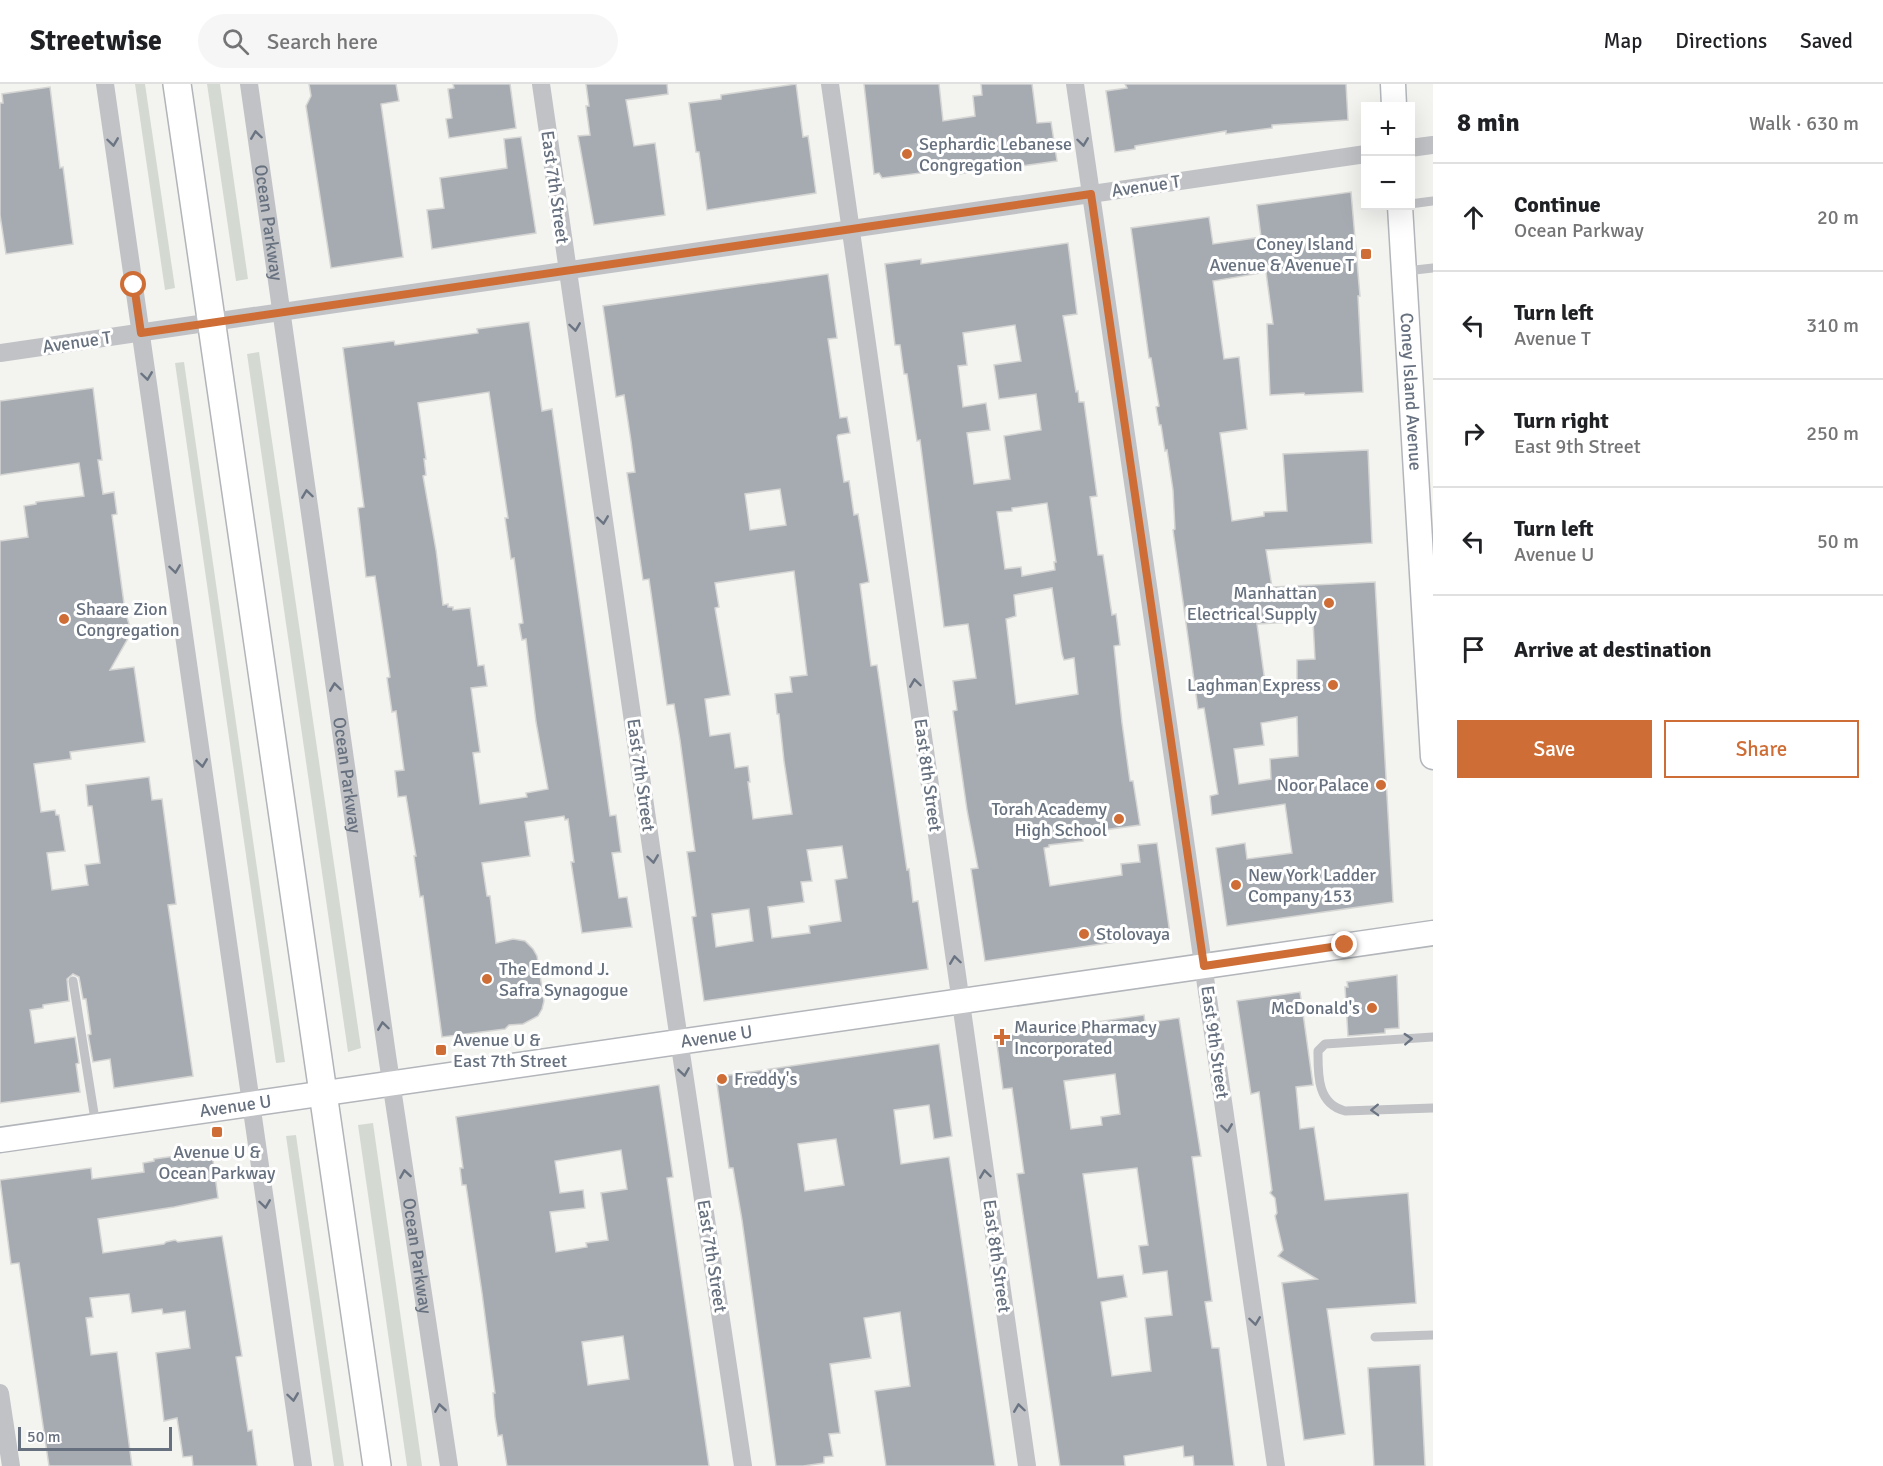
<!DOCTYPE html>
<meta charset="utf-8">
<style>
body{margin:0;font-family:Signika,sans-serif;background:#f6f6f6;color:#202124}
.controls{position:absolute;right:18px;top:18px;display:grid;overflow:hidden;border-radius:0px;box-shadow:0 6px 24px #0002}
.controls button{width:54px;height:54px;display:grid;place-items:center;padding:0;border:0;border-bottom:2px solid #e0e0e0;background:#fff;color:#202124;font:30px sans-serif}
.scale{position:absolute;left:18px;bottom:15px;width:154px;box-sizing:border-box;padding-left:6px;border:3px solid #66707e;border-top:0;font-size:16px;line-height:21px;white-space:nowrap;color:#66707e;-webkit-text-stroke:4px #fff;paint-order:stroke}
.stop{position:absolute;width:18px;height:18px;margin:-14px;border:4px solid #ce6e36;border-radius:50%;background:#fff}
.stop.end{background:#ce6e36;border-color:#fff;box-shadow:0 2px 6px #0008}
.list{margin:0;padding:0;list-style:none}
h2{display:flex;justify-content:space-between;align-items:center;height:78px;margin:0;padding:0 24px;font-size:26px}
h2 small{font-size:20px;font-weight:400;color:#757577}
.list li{display:grid;grid-template-columns:39px 1fr auto;gap:18px;align-items:center;box-sizing:border-box;height:108px;padding:0 24px;border-top:2px solid #e0e0e0}
.list b{display:block;font-size:22px;white-space:nowrap}
.list p{margin:0;font-size:20px;white-space:nowrap;color:#757577}
.list em{font-size:20px;font-style:normal;color:#757577}
.actions{display:flex;gap:12px;padding:18px 24px}
.actions a{flex:1;padding:14px 0;border:2px solid #ce6e36;border-radius:0px;text-align:center;font-size:21px;color:#ce6e36}
.actions .main{background:#ce6e36;color:#fff}
.icon{flex:none;width:33px;height:33px;fill:none;stroke:currentColor;stroke-width:2;stroke-linecap:round;stroke-linejoin:round}
.map{position:relative;flex:none;width:1433px;height:1382px;overflow:hidden}
header{display:flex;align-items:center;gap:36px;box-sizing:border-box;height:84px;padding:0 30px;background:#fff;border-bottom:2px solid #e0e0e0}
header strong{font-size:28px}
nav{display:flex;gap:33px;margin-inline-start:auto;font-size:21px}
.search{width:420px;height:54px;background:#f6f6f6;display:flex;align-items:center;gap:15px;box-sizing:border-box;padding:0 21px;border-radius:33px;color:#757577;font-size:22px}
main{display:flex}
aside{flex:1;background:#fff}
.map>svg:first-child{display:block}
.green{fill:#d4dad2}
.building{fill:#a6abb2;stroke:#d5d5d3;stroke-width:1.5;fill-rule:evenodd}
.lines{fill:none;stroke-linecap:round;stroke-linejoin:round}
.secondary-casing{stroke:#b2b5ba;stroke-width:27}
.primary-casing{stroke:#b1b4b8;stroke-width:30}
.service{stroke:#c0c2c5;stroke-width:9}
.minor{stroke:#c0c2c5;stroke-width:18}
.secondary{stroke:#fff;stroke-width:24}
.primary{stroke:#fff;stroke-width:27}
.oneway{stroke:#6a7482}
.route{stroke:#ce6e36;stroke-width:8}
.poi-dot{fill:#ce6e36;stroke:#fff;stroke-width:2}
.labels{text-anchor:middle;dominant-baseline:central;stroke-width:6;stroke-linejoin:round;paint-order:stroke}
.poi-label{font-size:18px;fill:#66707e;stroke:#fff;text-anchor:start}
.street-label{font-size:18px;fill:#66707e;stroke:#fff}
</style>
<header>
<strong>Streetwise</strong>
<div class="search"><svg class="icon" aria-label="search" viewBox="0 0 24 24"><circle cx="10" cy="10" r="6"/><path d="M15 15l6 6"/></svg>Search here</div>
<nav><a>Map</a><a>Directions</a><a>Saved</a></nav>
</header>
<main>
<div class="map">
<svg width="1433" height="1382" viewBox="0 0 1433 1382">
<rect width="100%" height="100%" fill="#f3f4f0"/>
<g class="green">
<polygon points="135,0 145,0 175,204 165,206"/>
<polygon points="207,0 220,0 248,195 236,197"/>
<polygon points="259,268 361,964 348,968 247,270"/>
<polygon points="184,278 285,978 276,979 175,279"/>
<polygon points="373,1039 422,1382 407,1382 358,1041"/>
<polygon points="296,1051 344,1382 334,1382 286,1052"/>
</g>
<g class="building">
<polygon points="309,0 396,0 399,17 381,20 403,173 331,184 306,22 311,12"/>
<polygon points="453,0 510,0 516,44 449,54 446,35 452,34 448,5 454,4"/>
<polygon points="586,0 667,0 668,10 626,16 634,62 655,59 665,131 594,141 578,52 590,51 586,22 589,22"/>
<polygon points="796,0 803,53 808,52 816,109 707,126 699,68 696,68 689,19 721,15 721,11"/>
<polygon points="864,0 939,0 943,37 975,32 973,12 982,11 981,0 1032,0 1037,39 1051,38 1057,77 994,86 994,84 960,90 959,84 882,94 879,89 874,90"/>
<polygon points="1125,0 1346,0 1348,36 1272,41 1272,44 1226,50 1226,47 1135,62 1135,65 1115,68 1106,7 1127,4"/>
<polygon points="50,3 60,84 63,83 73,160 6,170 0,131 0,19 3,19 2,10"/>
<polygon points="521,53 536,149 432,165 427,126 444,124 440,94 507,84 504,55"/>
<path d="M1351,108L1360,212H1358L1363,308L1305,311L1304,309L1270,311L1267,240H1273L1266,188L1213,197L1224,275L1239,273L1247,345L1220,349L1232,437L1264,432V428L1287,427L1283,370L1368,366L1372,459L1266,466L1272,503L1375,498L1393,818L1227,842L1216,764L1245,759L1247,775L1292,769L1285,720L1212,731L1210,712L1218,710L1204,624L1198,625L1173,446L1175,445L1173,406L1167,366L1165,367L1161,341H1159L1156,323L1159,322L1151,274H1149L1131,144L1209,133L1213,160L1241,156L1261,153L1257,121ZM1313,537L1315,575L1297,576V596L1265,598L1257,540ZM1297,633L1298,672L1270,675L1271,695L1239,700L1234,665L1264,661L1261,639Z"/>
<path d="M1068,159L1077,230L1063,232L1076,308L1078,307L1079,318H1084L1097,412L1090,413L1098,471H1103L1112,531L1116,530L1120,561L1114,562L1122,639L1130,697H1133L1140,741L1082,749L1083,757L1049,761V763L1044,764L1050,802L1122,791L1121,780L1140,778L1138,761L1157,759L1170,850L985,877L971,785L978,784L967,726L953,627L957,626L953,597L976,594L972,566L968,540L944,543L920,356L917,357L907,290H904L900,261H895L885,180L921,175V180ZM1015,241L1021,277L994,281L999,315L1036,310L1041,346L1004,352L1010,395L974,400L967,349L990,346L986,319L963,323L958,282L967,281L963,249ZM1047,419L1056,478H1054L1055,486L1022,492L1021,483L1005,485L997,428L1012,427V424ZM1052,504L1062,570L1064,576L1074,574L1078,610L1016,620L1006,535L1016,532L1014,511Z"/>
<path d="M828,190L837,254L828,255L840,334L847,333L850,349L838,351L837,353L844,398L849,397L854,431L858,430L869,498L860,500L871,582L877,581L907,786L909,785L913,818L918,817L928,885L704,917L692,833L696,832L687,768L695,767L680,656L674,620L667,621L649,495L643,496L627,389L635,388L631,357L624,311L616,313L603,222ZM780,405L786,441L750,446L745,410ZM794,487L807,591L790,593L792,608L775,610L777,630H779L784,677L792,730L753,735L748,698H750L748,682L735,684L730,649L710,652L705,615L730,611L715,524L719,523L715,499ZM842,762L847,794L835,796L841,837L809,842L810,849L772,854L768,823L804,818L801,798L812,797L807,766ZM749,825L753,857L716,863L712,830Z"/>
<path d="M529,238L542,327L552,325L607,711L610,732L616,731L621,768L612,769L619,814L627,813L632,843L582,849L571,778H574L568,735L565,736L564,732L525,738L530,772L482,779L487,812H490L496,859L513,855L525,857L533,865L537,872L544,917L542,925L538,932L523,940L509,941L505,945L442,953L423,812L420,813L414,772H416L406,712L398,713L395,687L404,686L396,627L392,628L387,594L390,593L375,492L366,493L358,424L364,423L343,264L394,257L395,261L478,249L477,245ZM489,308L508,434H505L511,475L514,474L523,539L519,540L522,556L526,555L536,638L548,705L526,709L527,713L480,720L473,669L480,668L471,604L487,602L484,581L478,582L470,524L453,526V523H448V520L443,521L436,466L423,392L426,391L424,375H426L418,319Z"/>
<polygon points="93,304 102,376 98,376 103,410 114,408 117,430 112,431 125,527 129,540 127,556 110,586 134,583 145,658 70,668 71,675 34,680 41,728 55,726 56,731 59,731 65,767 47,769 52,806 88,801 85,781 100,779 92,722 88,722 86,701 149,693 152,716 162,715 176,820 168,821 193,992 114,1004 110,975 93,978 88,951 91,950 86,915 83,915 79,893 73,890 67,895 69,917 43,921 43,924 30,926 35,959 75,953 79,979 76,980 80,1008 0,1019 0,457 28,453 24,422 36,420 36,418 84,412 79,379 0,391 0,317"/>
<polygon points="1397,891 1399,944 1385,945 1385,949 1348,952 1345,903 1348,903 1347,898"/>
<polygon points="1300,908 1313,1001 1296,1003 1300,1045 1314,1043 1325,1116 1408,1109 1416,1219 1327,1225 1345,1350 1304,1356 1282,1199 1317,1195 1278,1172 1283,1166 1275,1132 1277,1129 1275,1114 1270,1109 1272,1106 1259,1008 1251,1010 1237,917"/>
<path d="M1144,931L1145,939L1179,934L1201,1072L1192,1073L1212,1217L1205,1218L1212,1264H1219L1234,1382H1194L1193,1372L1184,1373L1183,1362L1124,1372L1125,1382H1060L1017,1090L1024,1089L1012,1004L1003,1005L996,953ZM1115,990L1120,1030L1101,1033L1102,1041L1071,1045L1064,997ZM1137,1084L1148,1161L1139,1162L1143,1190L1167,1187L1172,1231L1145,1234L1151,1287L1112,1292L1101,1218L1127,1213L1123,1191L1098,1194L1083,1090Z"/>
<path d="M939,960L952,1052L934,1055L929,1021L894,1026L901,1080L949,1073L995,1382H886L875,1307L910,1302L900,1228L864,1234L871,1274L830,1280L840,1349L829,1350L833,1372L824,1373V1379L803,1382H776L742,1136L733,1084H729L716,993ZM836,1055L844,1101L805,1107L798,1060Z"/>
<path d="M659,1001L673,1093L667,1094L709,1382H507L502,1351L498,1352L495,1333L493,1309H495L482,1209L466,1101H462L460,1084H463L456,1033ZM621,1066L627,1105L601,1109L608,1156L586,1159L587,1163L556,1168L550,1128L585,1124L583,1106L560,1109L555,1077ZM623,1252L629,1295L588,1301L582,1258Z"/>
<polygon points="205,1068 206,1070 212,1069 218,1114 174,1123 98,1135 103,1169 164,1160 166,1158 175,1156 178,1158 222,1152 242,1272 236,1273 248,1347 252,1346 257,1382 193,1382 192,1372 183,1373 177,1334 164,1337 156,1269 190,1264 185,1227 163,1230 162,1225 132,1229 129,1210 90,1214 93,1233 86,1234 91,1271 117,1268 132,1382 49,1382 19,1179 11,1180 0,1096 91,1084 92,1095 144,1088 143,1079 154,1077 154,1075"/>
<polygon points="1420,1281 1425,1382 1374,1382 1368,1284"/>
</g>
<g class="lines">
<g class="secondary-casing">
<g id="secondary">
<polyline points="1393,0 1394,22"/>
<path id="s2" d="M1400,122L1433,673"/>
<path id="s3" d="M0,1056L1433,849"/>
</g>
</g>
<g class="primary-casing">
<polyline id="primary" points="177,0 377,1382"/>
</g>
<g class="service">
<polyline points="1410,120 1433,117"/>
<polyline points="1406,187 1433,184"/>
<polyline points="73,897 96,1042"/>
<path d="M1433,953L1325,960L1318,967C1318,991 1317,1020 1345,1027L1433,1024"/>
<polyline points="1375,1253 1433,1251"/>
</g>
<g class="minor">
<polyline points="105,0 303,1382"/>
<path id="s1" d="M249,0L387,971L449,1382"/>
<polyline points="541,0 675,929 743,1382"/>
<polyline points="830,0 1027,1382"/>
<polyline points="1075,0 1276,1382"/>
<polyline points="1410,64 1433,61"/>
<polyline points="0,269 1366,70"/>
<polyline points="0,1309 11,1382"/>
</g>
<use href="#secondary" class="secondary"/>
<use href="#primary" class="primary"/>
</g>
<defs><path id="oneway-chevron" d="M-2-3.5L2.5 0L-2 3.5" fill="none" stroke-width="1.6" stroke-linecap="round" stroke-linejoin="round" transform="scale(1.5)"/></defs>
<g class="oneway">
<use href="#oneway-chevron" transform="translate(256 51) rotate(-98)"/>
<use href="#oneway-chevron" transform="translate(113 58) rotate(82)"/>
<use href="#oneway-chevron" transform="translate(1083 58) rotate(82)"/>
<use href="#oneway-chevron" transform="translate(575 243) rotate(82)"/>
<use href="#oneway-chevron" transform="translate(147 292) rotate(82)"/>
<use href="#oneway-chevron" transform="translate(307 410) rotate(-98)"/>
<use href="#oneway-chevron" transform="translate(603 436) rotate(82)"/>
<use href="#oneway-chevron" transform="translate(175 485) rotate(82)"/>
<use href="#oneway-chevron" transform="translate(915 599) rotate(-98)"/>
<use href="#oneway-chevron" transform="translate(335 603) rotate(-98)"/>
<use href="#oneway-chevron" transform="translate(202 679) rotate(82)"/>
<use href="#oneway-chevron" transform="translate(653 775) rotate(82)"/>
<use href="#oneway-chevron" transform="translate(955 876) rotate(-98)"/>
<use href="#oneway-chevron" transform="translate(383 942) rotate(-98)"/>
<use href="#oneway-chevron" transform="translate(1408 955) rotate(-3)"/>
<use href="#oneway-chevron" transform="translate(684 988) rotate(81)"/>
<use href="#oneway-chevron" transform="translate(1375 1026) rotate(178)"/>
<use href="#oneway-chevron" transform="translate(1227 1044) rotate(82)"/>
<use href="#oneway-chevron" transform="translate(405 1090) rotate(-99)"/>
<use href="#oneway-chevron" transform="translate(985 1090) rotate(-98)"/>
<use href="#oneway-chevron" transform="translate(265 1120) rotate(82)"/>
<use href="#oneway-chevron" transform="translate(1255 1237) rotate(82)"/>
<use href="#oneway-chevron" transform="translate(293 1313) rotate(82)"/>
<use href="#oneway-chevron" transform="translate(440 1324) rotate(-99)"/>
<use href="#oneway-chevron" transform="translate(1019 1324) rotate(-98)"/>
</g>
<g class="lines">
<polyline class="route" points="134,201 141,249 1091,110 1204,882 1345,861"/>
</g>
<g class="poi-dot">
<circle cx="907" cy="70" r="6"/>
<rect x="1360" y="164" width="12" height="12" rx="3"/>
<circle cx="1329" cy="519" r="6"/>
<circle cx="64" cy="535" r="6"/>
<circle cx="1333" cy="601" r="6"/>
<circle cx="1381" cy="701" r="6"/>
<circle cx="1119" cy="735" r="6"/>
<circle cx="1236" cy="801" r="6"/>
<circle cx="1084" cy="850" r="6"/>
<circle cx="487" cy="895" r="6"/>
<circle cx="1372" cy="924" r="6"/>
<path d="M999 944h6v6h6v6h-6v6h-6v-6h-6v-6h6z"/>
<rect x="435" y="960" width="12" height="12" rx="3"/>
<circle cx="722" cy="995" r="6"/>
<rect x="211" y="1042" width="12" height="12" rx="3"/>
</g>
<g class="labels">
<g class="poi-label">
<text x="919" y="60">Sephardic Lebanese<tspan x="919" dy="21">Congregation</tspan></text>
<text x="1354" y="160" text-anchor="end">Coney Island<tspan x="1354" dy="21">Avenue &amp; Avenue T</tspan></text>
<text x="1317" y="509" text-anchor="end">Manhattan<tspan x="1317" dy="21">Electrical Supply</tspan></text>
<text x="76" y="525">Shaare Zion<tspan x="76" dy="21">Congregation</tspan></text>
<text x="1321" y="601" text-anchor="end">Laghman Express</text>
<text x="1369" y="701" text-anchor="end">Noor Palace</text>
<text x="1107" y="725" text-anchor="end">Torah Academy<tspan x="1107" dy="21">High School</tspan></text>
<text x="1248" y="791">New York Ladder<tspan x="1248" dy="21">Company 153</tspan></text>
<text x="1096" y="850">Stolovaya</text>
<text x="499" y="885">The Edmond J.<tspan x="499" dy="21">Safra Synagogue</tspan></text>
<text x="1360" y="924" text-anchor="end">McDonald's</text>
<text x="1014" y="943">Maurice Pharmacy<tspan x="1014" dy="21">Incorporated</tspan></text>
<text x="453" y="956">Avenue U &amp;<tspan x="453" dy="21">East 7th Street</tspan></text>
<text x="734" y="995">Freddy's</text>
<text x="217" y="1068" text-anchor="middle">Avenue U &amp;<tspan x="217" dy="21">Ocean Parkway</tspan></text>
</g>
<g class="street-label">
<text transform="translate(1146 102) rotate(-8)">Avenue T</text>
<text transform="translate(555 103) rotate(82)">East 7th Street</text>
<text stroke="none"><textPath href="#s1" startOffset="140">Ocean Parkway</textPath></text>
<text transform="translate(77 258) rotate(-8)">Avenue T</text>
<text stroke="none"><textPath href="#s2" startOffset="186">Coney Island Avenue</textPath></text>
<text stroke="none"><textPath href="#s1" startOffset="698">Ocean Parkway</textPath></text>
<text transform="translate(641 691) rotate(82)">East 7th Street</text>
<text transform="translate(928 691) rotate(82)">East 8th Street</text>
<text stroke="none"><textPath href="#s3" startOffset="724">Avenue U</textPath></text>
<text transform="translate(1215 958) rotate(82)">East 9th Street</text>
<text stroke="none"><textPath href="#s3" startOffset="238">Avenue U</textPath></text>
<text stroke="none"><textPath href="#s1" startOffset="1184">Ocean Parkway</textPath></text>
<text transform="translate(712 1172) rotate(81)">East 7th Street</text>
<text transform="translate(997 1172) rotate(82)">East 8th Street</text>
</g>
</g>
</svg>
<div class="controls">
<button>+</button>
<button>−</button>
</div>
<div class="scale">50 m</div>
<div class="stop" style="left:134px;top:201px"></div>
<div class="stop end" style="left:1345px;top:861px"></div>
</div>
<aside>
<h2>8 min<small>Walk · 630 m</small></h2>
<ul class="list">
<li><svg class="icon" aria-label="ahead" viewBox="0 0 24 24"><path d="M12 20V5M6 11l6-6 6 6"/></svg><div><b>Continue</b><p>Ocean Parkway</p></div><em>20 m</em></li>
<li><svg class="icon" aria-label="left" viewBox="0 0 24 24"><path d="M17 20v-9H6M10 6l-5 5 5 5"/></svg><div><b>Turn left</b><p>Avenue T</p></div><em>310 m</em></li>
<li><svg class="icon" aria-label="right" viewBox="0 0 24 24"><path d="M7 20v-9h11M14 6l5 5-5 5"/></svg><div><b>Turn right</b><p>East 9th Street</p></div><em>250 m</em></li>
<li><svg class="icon" aria-label="left" viewBox="0 0 24 24"><path d="M17 20v-9H6M10 6l-5 5 5 5"/></svg><div><b>Turn left</b><p>Avenue U</p></div><em>50 m</em></li>
<li><svg class="icon" aria-label="arrive" viewBox="0 0 24 24"><path d="M6 21V4h12l-3 4 3 4H6"/></svg><div><b>Arrive at destination</b></div></li>
</ul>
<div class="actions"><a class="main">Save</a><a>Share</a></div>
</aside>
</main>
